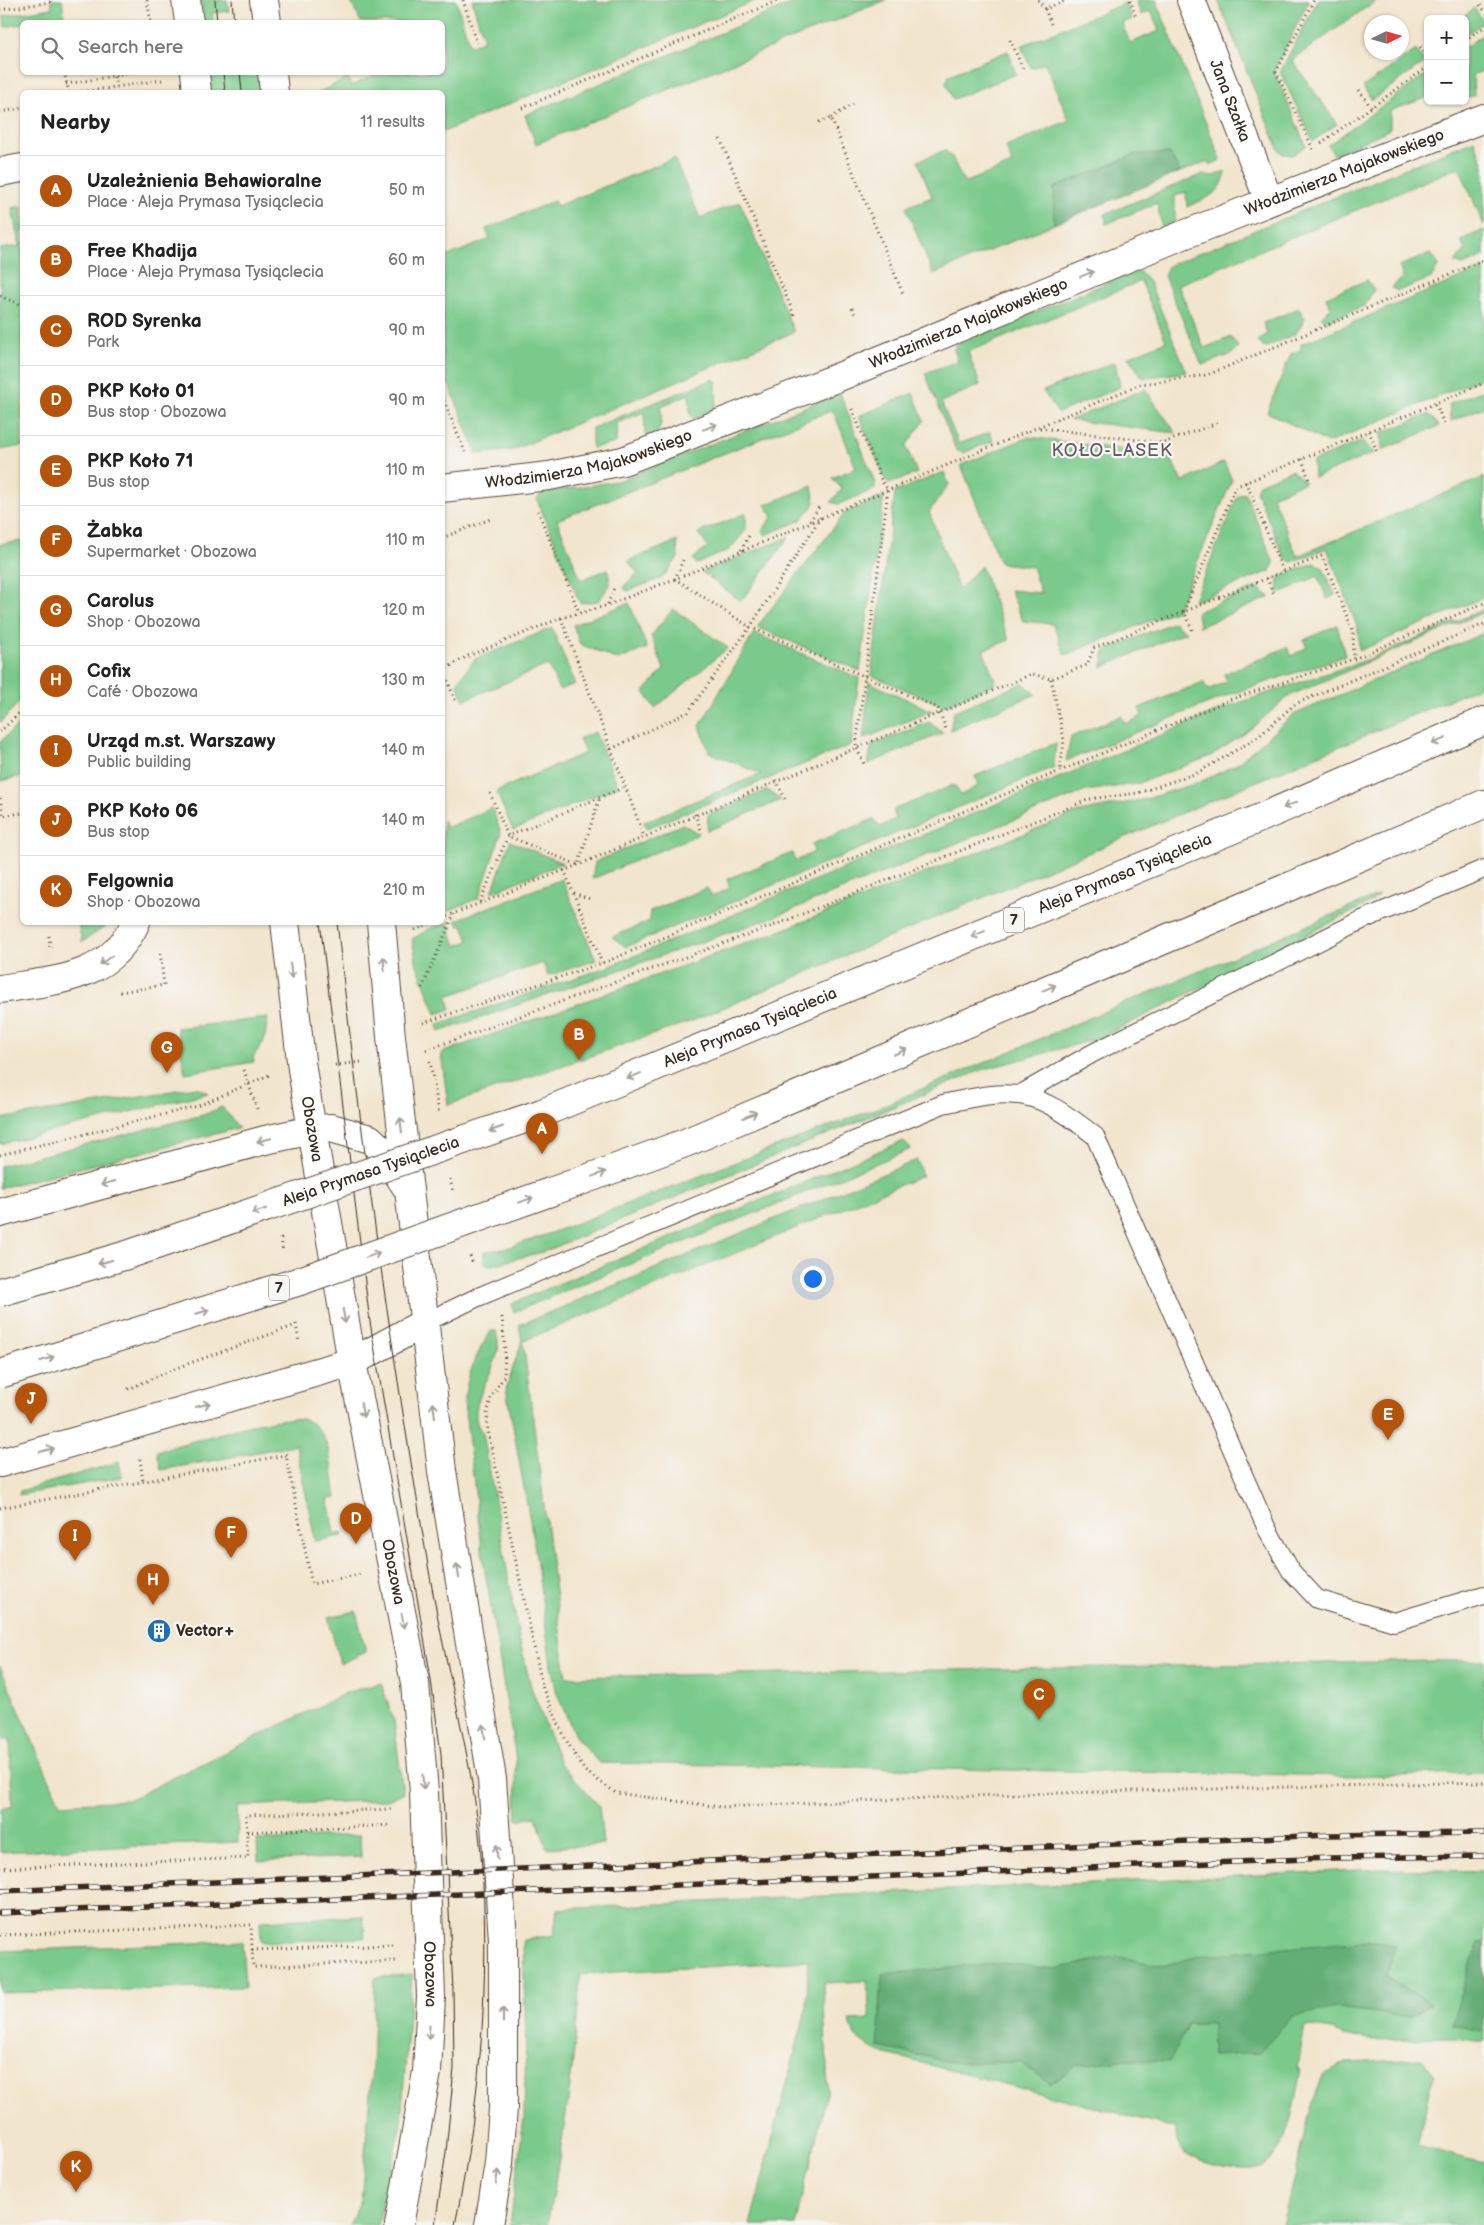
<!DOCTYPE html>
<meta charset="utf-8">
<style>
body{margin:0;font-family:"Balsamiq Sans",sans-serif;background:#f6f6f6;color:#222}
.controls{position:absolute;right:15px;top:15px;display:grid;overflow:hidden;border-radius:8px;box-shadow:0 1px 4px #0004}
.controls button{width:45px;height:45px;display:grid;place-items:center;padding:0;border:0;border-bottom:1px solid #e0e0e0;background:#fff;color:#222;font:25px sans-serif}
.compass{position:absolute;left:1364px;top:15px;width:45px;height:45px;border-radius:50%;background:#fff;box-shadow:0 1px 4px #0004;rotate:85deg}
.you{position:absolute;left:812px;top:1278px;width:18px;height:18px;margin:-12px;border:4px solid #fff;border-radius:50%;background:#1a73e8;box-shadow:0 0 0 8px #1a73e833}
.badge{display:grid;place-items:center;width:32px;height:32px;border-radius:50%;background:#b45309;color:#fff;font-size:16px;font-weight:700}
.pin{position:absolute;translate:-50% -41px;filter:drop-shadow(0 1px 2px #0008)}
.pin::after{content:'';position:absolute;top:26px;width:18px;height:15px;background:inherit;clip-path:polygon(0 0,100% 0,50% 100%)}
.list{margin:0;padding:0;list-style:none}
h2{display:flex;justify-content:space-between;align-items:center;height:65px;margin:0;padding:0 20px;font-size:21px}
h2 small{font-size:16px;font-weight:400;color:#767676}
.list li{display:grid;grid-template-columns:32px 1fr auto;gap:15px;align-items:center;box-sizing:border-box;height:70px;padding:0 20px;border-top:1px solid #e0e0e0}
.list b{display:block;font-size:19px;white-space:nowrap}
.list p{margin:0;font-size:16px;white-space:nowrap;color:#767676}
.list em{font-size:16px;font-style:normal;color:#767676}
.icon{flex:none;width:28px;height:28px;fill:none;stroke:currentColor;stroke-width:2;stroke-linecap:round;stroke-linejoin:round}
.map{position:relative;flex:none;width:1484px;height:2225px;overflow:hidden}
.search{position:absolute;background:#fff;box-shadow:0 1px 4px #0004;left:20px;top:20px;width:425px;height:55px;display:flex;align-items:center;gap:12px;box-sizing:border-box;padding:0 18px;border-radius:8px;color:#767676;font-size:19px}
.panel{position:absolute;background:#fff;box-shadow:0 1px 4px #0004;left:20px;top:90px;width:425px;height:835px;border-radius:8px}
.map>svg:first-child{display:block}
.green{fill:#7aca8b;stroke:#5a7a54}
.forest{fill:#63ae77;stroke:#4f6c4a}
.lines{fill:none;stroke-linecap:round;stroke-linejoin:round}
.lane-casing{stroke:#564638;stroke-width:20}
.street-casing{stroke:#564638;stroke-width:30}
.secondary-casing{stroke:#564638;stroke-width:30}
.primary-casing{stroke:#564638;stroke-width:30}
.path{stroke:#564638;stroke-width:3;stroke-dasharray:1 4;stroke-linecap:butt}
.lane{stroke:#fff;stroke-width:18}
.street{stroke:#fff;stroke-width:28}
.secondary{stroke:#fff;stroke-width:28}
.primary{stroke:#fff;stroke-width:28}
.tram{stroke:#3b2a1e;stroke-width:1}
.rail-casing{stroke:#3b2a1e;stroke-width:5.5}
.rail{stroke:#f6f6f2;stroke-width:4;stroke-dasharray:11;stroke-linecap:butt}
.primary-bridge-casing{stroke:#564638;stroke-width:30;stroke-linecap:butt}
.primary-bridge{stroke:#fff;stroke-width:28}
.oneway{stroke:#a79f9a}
.labels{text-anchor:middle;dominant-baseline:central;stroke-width:4.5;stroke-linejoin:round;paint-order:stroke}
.shield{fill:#f6f6f2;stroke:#73675e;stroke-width:1}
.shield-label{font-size:15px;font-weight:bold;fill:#3b2a1e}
.street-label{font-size:16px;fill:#3b2a1e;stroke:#f6f6f2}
.poi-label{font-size:16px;font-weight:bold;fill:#3b2a1e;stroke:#f6f6f2;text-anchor:start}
.neighbourhood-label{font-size:18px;letter-spacing:1px;fill:#6a5a67;stroke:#f6f6f2}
</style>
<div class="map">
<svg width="1484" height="2225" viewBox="0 0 1484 2225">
<rect width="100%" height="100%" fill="#f6f6f2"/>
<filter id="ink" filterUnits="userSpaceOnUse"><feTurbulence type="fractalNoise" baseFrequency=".02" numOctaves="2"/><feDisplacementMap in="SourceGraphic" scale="10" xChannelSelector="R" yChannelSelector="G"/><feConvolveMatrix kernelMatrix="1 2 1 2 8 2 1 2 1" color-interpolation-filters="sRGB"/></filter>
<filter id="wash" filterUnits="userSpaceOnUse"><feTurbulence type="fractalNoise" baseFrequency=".0096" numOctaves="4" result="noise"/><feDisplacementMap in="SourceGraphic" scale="20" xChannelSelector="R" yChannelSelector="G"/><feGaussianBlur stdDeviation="1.12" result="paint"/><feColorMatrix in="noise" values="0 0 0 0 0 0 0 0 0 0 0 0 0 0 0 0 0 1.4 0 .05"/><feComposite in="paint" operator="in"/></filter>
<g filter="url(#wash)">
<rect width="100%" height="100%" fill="#f2e5cd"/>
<g class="green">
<polygon points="51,0 62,0 65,22 48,22 47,20 22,22 22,24 5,27 4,16 52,8"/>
<polygon points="201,0 227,0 229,11 212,13 213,22 203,22"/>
<polygon points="350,0 456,0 470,46 484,40 472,0 596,0 598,3 619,0 757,0 443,132 442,92 319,92 348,78 351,86 380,73 442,72 442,22 361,22"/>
<polygon points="800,0 886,0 536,144 525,115"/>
<polygon points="1136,0 1156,0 1221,160 1210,165 1208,161 1180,172 1169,153 1054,188 1054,224 933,274 906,207 932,197 918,161 945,150 952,157 964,183 1012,164 1006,147 1069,120 1045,63 1031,68 1021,46 1125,3 1132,19 1122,23 1130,43 1159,31 1151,11 1141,15"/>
<polygon points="1218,0 1309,0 1274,71 1306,146 1292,155 1283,154 1278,148"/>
<polygon points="1318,0 1377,0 1292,60 1337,124 1313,141 1280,72"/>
<polygon points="1474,8 1484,22 1465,35 1465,19 1460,19"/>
<polygon points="1484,34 1484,70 1473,75 1474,96 1465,98 1465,47"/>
<polygon points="1416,50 1424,63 1372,100 1363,87"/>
<polygon points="1008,51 1016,74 953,99 946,83 949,75"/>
<polygon points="208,73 259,73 261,92 211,92"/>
<polygon points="1428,73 1428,97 1390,111 1390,129 1334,155 1328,145"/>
<polygon points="1474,140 1484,165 1484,225 1459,167 1178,285 1204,348 1231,337 1238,347 1232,354 1202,365 1164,276 1168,266"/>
<polygon points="674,158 700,218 740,202 794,332 513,450 477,454 448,382 443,385 443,258 490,239 486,229 554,201 557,206"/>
<path d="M1225,171C1224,194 1206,198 1187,207L1186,192L1175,196V223L1162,227L1157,203L1106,224L1105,214L1203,174L1213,176Z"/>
<polygon points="22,206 22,446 0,450 0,249 19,246 12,208"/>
<polygon points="1484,230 1484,256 1463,265 1455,262 1465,250 1461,240"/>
<polygon points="1430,254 1439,265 1431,278 1398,291 1391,288 1403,277 1399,266"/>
<polygon points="1484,268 1484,377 1328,443 1267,412 1291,354 1301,350 1301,344"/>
<polygon points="1140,272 1149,282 1187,372 1143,378 1128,357 1166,341 1141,281 968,352 980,385 941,402 959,444 990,432 993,441 963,453 956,450 925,373 958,361 954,350 956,344 1129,274"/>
<polygon points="1367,280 1374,290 1364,306 1328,321 1321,317 1330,308 1326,297"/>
<polygon points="1299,308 1305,319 1295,334 1264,348 1257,341 1267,334 1263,323"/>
<polygon points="1115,362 1120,387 1058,413 1043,391"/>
<path d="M713,379L716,381V403L713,412L694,419L690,414L689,394L661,406C661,420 664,432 648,438L645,435L644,412L617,423L616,443L592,448V428Z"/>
<polygon points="1145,389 1176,433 1070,420"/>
<polygon points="1484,390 1484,407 1451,421 1449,404"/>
<polygon points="840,393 875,483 875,489 839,504 831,502 842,489 832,478 856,468 833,410 557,520 581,580 608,569 610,585 598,601 580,603 538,502 537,499 542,493 618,481"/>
<polygon points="913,393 924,421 906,446 917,473 889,484 886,481 859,416"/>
<polygon points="1429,414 1439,426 1382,450 1381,433"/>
<polygon points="1029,437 1170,456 1182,482 1224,462 1232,480 1177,610 1065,655 1053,624 1023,621 1010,590 1041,593 1032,567 1000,563 961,465"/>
<polygon points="1363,441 1374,453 1314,478 1313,461"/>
<polygon points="1292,470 1305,482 1272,496 1297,556 1484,477 1484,597 1359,651 1358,629 1327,548 1292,562 1285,559 1256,491 1259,484"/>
<polygon points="944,472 949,484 929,512 959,590 981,566 1009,640 983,650 996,683 944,706 871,675 895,492"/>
<polygon points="812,486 815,503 801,520 766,535 762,531 773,516 765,505"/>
<polygon points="1245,493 1274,563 1270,571 1193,602 1238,495"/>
<polygon points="884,496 860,671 757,627 845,513"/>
<polygon points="746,513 746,530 729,550 697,564 693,559 708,547 698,533"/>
<polygon points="789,537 741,601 702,572"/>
<polygon points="22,541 22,699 0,723 0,544"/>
<polygon points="677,541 678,558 662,578 627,591 623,587 638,573 628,561"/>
<polygon points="1315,563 1323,568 1335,595 1327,599 1318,576 1278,594 1279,577"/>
<polygon points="1257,587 1270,597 1199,627 1197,612"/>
<polygon points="629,603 647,648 618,660 580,644 573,625"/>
<polygon points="673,609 728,648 655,708 644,692 664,669 651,636"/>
<polygon points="1484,609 1484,612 1289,696 1247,732 1211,756 1136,784 1086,791 774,917 439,1032 438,1024 608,967 1230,706 1369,659"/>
<polygon points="1174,622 1186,632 1102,667 1105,651"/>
<polygon points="1337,625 1345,656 1228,695 1066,761 1071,737 1121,716 1126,724 1142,716 1139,708 1203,682 1208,690 1227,681 1224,674 1287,647 1291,656 1307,647 1304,640"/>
<polygon points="552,628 575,684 559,690 548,665 464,700 457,683 475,659"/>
<polygon points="754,633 859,678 851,745 647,828 644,822 761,774 709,752 700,726"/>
<polygon points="1484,633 1484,685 692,1021 448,1105 441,1053 777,932 1079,812 1146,799 1200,782 1237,764 1293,715"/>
<polygon points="869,682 932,711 863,739"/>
<polygon points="1023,683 1036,694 950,730 954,711"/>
<polygon points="22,721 22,776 1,781 0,742"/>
<polygon points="929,722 943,733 868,764 872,745"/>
<polygon points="595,732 618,786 513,830 496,791 585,753 579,739"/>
<polygon points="1056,743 1054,767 626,947 612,937 650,921 650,911 707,888 712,896 730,888 727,879 792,853 796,861 814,852 812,844 874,819 880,827 896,819 893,810 954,785 961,795 978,786 975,776"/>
<polygon points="767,790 781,800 707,831 708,815"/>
<polygon points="492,808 501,833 479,898 443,913 443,820 446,828"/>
<polygon points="683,824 699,834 592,879 595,862"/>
<polygon points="510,841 563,863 492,892"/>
<polygon points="562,879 596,960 548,976 543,963 447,996 451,1009 436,1014 417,965 412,939 431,928 449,923 453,928 450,930 456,946 469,941 463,925 459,926 456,920"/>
<polygon points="1379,895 1370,903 1100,1038 982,1070 546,1251 492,1265 484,1264 484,1251 504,1249 551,1233 882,1106"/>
<polygon points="78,923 78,922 111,923 82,942"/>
<polygon points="268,1018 264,1041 253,1057 254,1062 185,1073 177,1028"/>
<polygon points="196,1087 208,1093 0,1144 0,1119"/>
<polygon points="222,1107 239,1128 0,1188 0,1166 203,1115"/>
<polygon points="903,1141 911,1149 514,1312 512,1304 527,1297"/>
<polygon points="917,1160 922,1176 523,1341 566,1677 1484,1660 1484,1773 1352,1776 599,1763 575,1736 557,1694 551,1665 534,1543 506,1388 522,1341 519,1325"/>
<path d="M491,1331H496C497,1337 499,1344 498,1350C494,1376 462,1410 483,1433L519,1638L531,1687L560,1763L599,1806L603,1844L547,1848L536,1817L517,1820L516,1760L484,1565L464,1402C467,1375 476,1354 491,1331Z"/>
<path d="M294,1418C332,1419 331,1469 336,1498L328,1499L334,1534L342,1532L343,1536L315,1541L296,1445L161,1470L157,1451L258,1423Z"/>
<polygon points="119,1462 122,1477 19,1495 20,1491"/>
<polygon points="356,1611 366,1652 340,1664 328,1617"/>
<polygon points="0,1666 60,1804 128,1800 348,1692 381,1683 394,1721 403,1793 388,1800 237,1806 238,1842 0,1852 0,1808 12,1807 10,1739 0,1739"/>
<polygon points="360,1835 361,1857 258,1861 257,1840"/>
<path d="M1379,1869L1484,1871V2042L1454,2038L1370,2040L1343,2035L1332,2030L1305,2026L1297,2067L1301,2070C1294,2101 1291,2140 1268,2163C1253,2177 1193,2164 1181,2150C1176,2143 1176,2135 1176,2128L875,2051L855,2036L849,2020L870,2019L867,1981L823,1983L828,2089L795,2225H750L807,2006L808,1961L580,1974C576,2059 563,2142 547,2225H510L524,2117L526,2046L523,1940L554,1935L557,1909Z"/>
<polygon points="363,1916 365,1938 261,1942 260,1921"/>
<polygon points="242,1941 245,1987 0,1993 0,1951"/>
<polygon points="412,1974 401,2123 378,2225 349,2225 361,2201 372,2069 375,1978"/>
<polygon points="1421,2059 1434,2075 1417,2145 1484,2162 1484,2225 1282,2225 1309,2115 1323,2075 1346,2063"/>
</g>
<g class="forest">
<polygon points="1169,153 1180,172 1054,224 1054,188 1136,154"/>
<polygon points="1367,1941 1396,1945 1385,1975 1431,2004 1408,2017 1337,2008 1293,2016 1259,2053 1212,2056 1212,2024 1188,2024 1169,2062 1124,2060 1077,2065 1050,2084 1020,2062 957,2063 878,2047 882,1974 1005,1963 1055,1969 1116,1956 1162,1966 1203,1955"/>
<polygon points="1484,1942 1484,2031 1451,2025 1478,1943"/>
</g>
</g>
<g filter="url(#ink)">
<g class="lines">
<g class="lane-casing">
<g id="lane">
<polyline points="1021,1094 1093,1053 1362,920 1484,869"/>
<path d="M424,1323L478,1297L943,1104C1017,1087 1035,1089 1095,1136L1267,1529L1291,1571L1317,1599L1394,1622L1484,1595"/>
</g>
</g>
<g class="street-casing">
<g id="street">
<path id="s1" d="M1191,0L1269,201"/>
<polyline points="0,172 22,168"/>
<path id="s2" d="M442,488L549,476L623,461L839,377L1178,237L1484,118"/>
<path d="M0,989C56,980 109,980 136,922"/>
</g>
</g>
<g class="secondary-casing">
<g id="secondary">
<polyline points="186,0 189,22"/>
<polyline points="264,0 267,22"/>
<polyline points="195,72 197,92"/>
<polyline points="272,72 274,92"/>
<path id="s3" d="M285,922L302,1069L312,1130L352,1362L415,1683L424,1792L431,1997L427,2072L399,2225"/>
<polyline points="381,922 391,1037 442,1471 492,1779 503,1940 503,2108 499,2163 489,2225"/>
</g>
</g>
<g class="primary-casing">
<g id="primary">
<path id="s4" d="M542,1113L1265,816L1484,721"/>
<polyline points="553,1191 685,1143 1484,804"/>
<polyline points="0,1213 265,1140 312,1130 331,1128 370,1139 382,1150 409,1191"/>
<polyline points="0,1463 352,1362 424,1323"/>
</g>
</g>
<g class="path">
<polyline points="147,0 151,22"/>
<polyline points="463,0 477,43"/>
<polyline points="1038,0 1045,9"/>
<polyline points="1130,0 1136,17"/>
<polyline points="1480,5 1484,10"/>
<polyline points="0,10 50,2 49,0"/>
<polyline points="1051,24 1045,9 1067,0"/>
<polyline points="1010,40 1024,71"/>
<polyline points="1465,40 1484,27"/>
<polyline points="1420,47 1428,57"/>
<polyline points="64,72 69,92"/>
<polyline points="113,72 116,87"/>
<polyline points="66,84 138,72"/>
<polyline points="1359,90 1371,107"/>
<polyline points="82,92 162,80"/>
<polyline points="522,108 779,0"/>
<polyline points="0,112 22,108"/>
<polyline points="831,118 853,104"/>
<polyline points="819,122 831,118 903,294"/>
<polyline points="720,139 795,317"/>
<polyline points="1321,143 1428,67"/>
<polyline points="1313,149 1276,72 1314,0"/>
<polyline points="0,296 22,305"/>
<polyline points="852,308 856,317"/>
<polyline points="442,396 465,452"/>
<polyline points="1436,404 1444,424"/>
<polyline points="852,409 882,482 888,490 856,747 865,766"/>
<polyline points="1040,428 1163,443 1218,423"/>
<polyline points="1369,431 1377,452"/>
<polyline points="1302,459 1309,480"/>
<polyline points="1246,482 1283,571"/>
<polyline points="538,511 579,612"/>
<polyline points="810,521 819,507"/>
<polyline points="442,538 493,518"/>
<polyline points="741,550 750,534"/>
<polyline points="683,560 675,579 750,627 938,708 947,732"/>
<polyline points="1267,578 1274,596"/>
<polyline points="608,604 614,588"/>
<polyline points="561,618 644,836"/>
<polyline points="1192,630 1184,611 1235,487 1484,383"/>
<polyline points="442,671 468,656 561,618 602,607 675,579 1141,384 1207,375 1484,260"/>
<polyline points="444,671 456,703"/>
<polyline points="1051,679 1064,740 1060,771"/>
<polyline points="0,732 22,710"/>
<polyline points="611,749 688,712 750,627 821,517"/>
<polyline points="776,780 785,799"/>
<polyline points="490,793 508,836 625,787"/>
<polyline points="0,798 3,816"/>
<polyline points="695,814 702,833"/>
<polyline points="0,816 22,813"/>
<polyline points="564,870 602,963"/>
<polyline points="574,893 590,899"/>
<polyline points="480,902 508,836 578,865 600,797"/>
<polyline points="442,918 578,865 1032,674 1051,679 1087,665 1094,648 1322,556 1353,631 1354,659"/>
<polyline points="415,930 433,922"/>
<polyline points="49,936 50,947"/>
<polyline points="422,988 454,914"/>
<polyline points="120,992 164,985 160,950"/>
<polyline points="423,1023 608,961 1229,700 1354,659 1484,603"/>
<polyline points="426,1050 775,925 1090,799 1138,793 1197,773 1257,738 1295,704 1484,624"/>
<polyline points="430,1061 439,1114"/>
<polyline points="335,1065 361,1062"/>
<polyline points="244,1070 257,1109"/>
<polyline points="0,1155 198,1106 269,1075"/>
<polyline points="450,1179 453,1192"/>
<polyline points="281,1238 283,1251"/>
<polyline points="470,1256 473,1264"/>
<polyline points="502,1317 505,1350 504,1376 491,1398 487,1414 488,1431 543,1689 566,1740 585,1771 616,1793 720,1807 1020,1794 1484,1782"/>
<polyline points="296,1324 299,1342"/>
<polyline points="128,1389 179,1367 296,1325"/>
<polyline points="140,1459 143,1481"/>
<polyline points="0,1508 286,1455 312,1584 361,1574"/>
<polyline points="247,1832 391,1825"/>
<polyline points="0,1868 248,1858 246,1815 392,1809"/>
<polyline points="0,1935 251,1925 253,1967 396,1961"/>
<polyline points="252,1950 396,1945"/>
</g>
<use href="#lane" class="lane"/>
<use href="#street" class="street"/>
<use href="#secondary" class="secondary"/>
<use href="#primary" class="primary"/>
<g class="tram">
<polyline points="215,0 217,22"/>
<polyline points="232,0 234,22"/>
<polyline points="223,72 225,92"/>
<polyline points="240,72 242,92"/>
<polyline points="320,922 370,1322 430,1673 441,1754 453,1990 454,2068 446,2152 435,2225"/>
<path d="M337,922C358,1115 385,1308 417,1499C424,1542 431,1586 440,1629C453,1694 470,1758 478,1824C493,1956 482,2095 455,2225"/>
</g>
<g class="rail-casing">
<g id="rail">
<polyline points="0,1891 1330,1835 1484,1833"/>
<polyline points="0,1913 1331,1858 1484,1856"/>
</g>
</g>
<use href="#rail" class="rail"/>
<g class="primary-bridge-casing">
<g id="primary-bridge">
<path id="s5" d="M0,1292L127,1255L542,1113"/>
<polyline points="0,1374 297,1282 553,1191"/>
</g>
</g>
<use href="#primary-bridge" class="primary-bridge"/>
</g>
<defs><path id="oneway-shaft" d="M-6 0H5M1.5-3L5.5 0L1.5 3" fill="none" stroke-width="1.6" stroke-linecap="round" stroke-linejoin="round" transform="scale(1.25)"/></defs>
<g class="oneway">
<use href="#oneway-shaft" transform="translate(1087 274) rotate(-22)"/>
<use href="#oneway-shaft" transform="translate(710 427) rotate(-21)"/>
<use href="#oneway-shaft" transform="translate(1439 741) rotate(157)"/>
<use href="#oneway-shaft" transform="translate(1290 805) rotate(157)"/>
<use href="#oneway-shaft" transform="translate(978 934) rotate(158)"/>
<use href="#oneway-shaft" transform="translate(106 960) rotate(143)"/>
<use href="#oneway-shaft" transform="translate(384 964) rotate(-95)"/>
<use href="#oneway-shaft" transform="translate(291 971) rotate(83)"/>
<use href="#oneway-shaft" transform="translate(1049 988) rotate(-23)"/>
<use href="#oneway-shaft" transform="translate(900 1052) rotate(-23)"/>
<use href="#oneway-shaft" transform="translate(634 1076) rotate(158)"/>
<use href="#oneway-shaft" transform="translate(750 1115) rotate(-23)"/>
<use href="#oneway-shaft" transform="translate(401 1125) rotate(-97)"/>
<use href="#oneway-shaft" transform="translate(496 1129) rotate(161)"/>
<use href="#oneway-shaft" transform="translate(264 1140) rotate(166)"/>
<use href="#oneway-shaft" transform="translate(599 1174) rotate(-20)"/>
<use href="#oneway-shaft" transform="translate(108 1183) rotate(165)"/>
<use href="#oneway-shaft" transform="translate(526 1200) rotate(-20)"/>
<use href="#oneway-shaft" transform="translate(259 1211) rotate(162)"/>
<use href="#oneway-shaft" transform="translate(373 1255) rotate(-20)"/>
<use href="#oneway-shaft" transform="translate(105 1262) rotate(164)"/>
<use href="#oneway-shaft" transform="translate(202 1312) rotate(-17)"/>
<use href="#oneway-shaft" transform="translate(344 1316) rotate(80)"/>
<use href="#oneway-shaft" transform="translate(47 1359) rotate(-17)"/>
<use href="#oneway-shaft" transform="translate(203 1405) rotate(-16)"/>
<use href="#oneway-shaft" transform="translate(362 1410) rotate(79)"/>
<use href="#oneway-shaft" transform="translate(434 1410) rotate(-97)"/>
<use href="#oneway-shaft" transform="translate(47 1450) rotate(-16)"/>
<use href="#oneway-shaft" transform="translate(458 1571) rotate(-99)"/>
<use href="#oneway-shaft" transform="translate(403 1621) rotate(79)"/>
<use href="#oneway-shaft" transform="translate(484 1731) rotate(-99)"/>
<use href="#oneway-shaft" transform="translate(423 1782) rotate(85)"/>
<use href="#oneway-shaft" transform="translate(497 1852) rotate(-94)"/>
<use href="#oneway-shaft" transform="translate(503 2015) rotate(-90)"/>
<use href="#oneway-shaft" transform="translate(429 2032) rotate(94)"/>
<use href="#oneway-shaft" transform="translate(497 2177) rotate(-82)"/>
</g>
</g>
<defs>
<g id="building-disc" transform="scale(1.25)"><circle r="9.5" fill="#1f6fb2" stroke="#f6f6f2"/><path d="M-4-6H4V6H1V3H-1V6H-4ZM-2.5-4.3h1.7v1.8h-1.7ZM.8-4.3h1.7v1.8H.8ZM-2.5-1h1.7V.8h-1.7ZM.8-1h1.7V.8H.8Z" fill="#fff"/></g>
</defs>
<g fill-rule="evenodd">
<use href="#building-disc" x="159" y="1631"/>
</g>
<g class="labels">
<g class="shield">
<rect x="1004" y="907.5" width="20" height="25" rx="4"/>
<rect x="269" y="1275.5" width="20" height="25" rx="4"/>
</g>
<g class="shield-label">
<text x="1014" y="920">7</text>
<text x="279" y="1288">7</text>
</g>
<g class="street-label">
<text stroke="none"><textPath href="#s1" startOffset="108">Jana Szałka</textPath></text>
<text stroke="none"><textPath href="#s2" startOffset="960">Włodzimierza Majakowskiego</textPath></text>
<text stroke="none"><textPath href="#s2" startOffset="555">Włodzimierza Majakowskiego</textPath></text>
<text stroke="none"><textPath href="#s2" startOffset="150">Włodzimierza Majakowskiego</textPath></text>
<text stroke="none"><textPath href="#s4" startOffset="630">Aleja Prymasa Tysiąclecia</textPath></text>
<text stroke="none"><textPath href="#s4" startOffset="225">Aleja Prymasa Tysiąclecia</textPath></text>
<text stroke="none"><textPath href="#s3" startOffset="209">Obozowa</textPath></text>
<text stroke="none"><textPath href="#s5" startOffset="390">Aleja Prymasa Tysiąclecia</textPath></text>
<text stroke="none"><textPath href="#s3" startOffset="659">Obozowa</textPath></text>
<text stroke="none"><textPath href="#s3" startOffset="1064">Obozowa</textPath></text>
</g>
<g class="poi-label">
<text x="176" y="1631">Vector+</text>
</g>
<g class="neighbourhood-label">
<text x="1112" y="450">KOŁO-LASEK</text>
</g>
</g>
</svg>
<div class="controls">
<button>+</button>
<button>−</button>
</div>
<svg class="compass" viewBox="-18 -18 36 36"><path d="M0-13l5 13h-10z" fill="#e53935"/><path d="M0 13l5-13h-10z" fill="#767676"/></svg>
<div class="you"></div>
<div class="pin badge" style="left:542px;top:1154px">A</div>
<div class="pin badge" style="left:579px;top:1060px">B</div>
<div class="pin badge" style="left:1039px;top:1720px">C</div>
<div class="pin badge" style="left:356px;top:1544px">D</div>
<div class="pin badge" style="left:1388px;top:1440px">E</div>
<div class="pin badge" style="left:231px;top:1558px">F</div>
<div class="pin badge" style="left:167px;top:1073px">G</div>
<div class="pin badge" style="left:153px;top:1605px">H</div>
<div class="pin badge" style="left:75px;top:1561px">I</div>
<div class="pin badge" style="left:31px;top:1424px">J</div>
<div class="pin badge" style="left:76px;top:2192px">K</div>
<div class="search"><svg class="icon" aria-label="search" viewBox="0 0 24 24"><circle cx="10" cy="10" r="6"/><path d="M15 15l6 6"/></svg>Search here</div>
<section class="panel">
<h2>Nearby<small>11 results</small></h2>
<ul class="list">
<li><span class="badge">A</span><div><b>Uzależnienia Behawioralne</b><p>Place · Aleja Prymasa Tysiąclecia</p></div><em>50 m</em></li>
<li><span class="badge">B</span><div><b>Free Khadija</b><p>Place · Aleja Prymasa Tysiąclecia</p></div><em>60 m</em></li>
<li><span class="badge">C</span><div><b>ROD Syrenka</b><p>Park</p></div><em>90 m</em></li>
<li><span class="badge">D</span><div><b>PKP Koło 01</b><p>Bus stop · Obozowa</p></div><em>90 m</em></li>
<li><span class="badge">E</span><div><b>PKP Koło 71</b><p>Bus stop</p></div><em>110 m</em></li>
<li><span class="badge">F</span><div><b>Żabka</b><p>Supermarket · Obozowa</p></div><em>110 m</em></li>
<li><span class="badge">G</span><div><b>Carolus</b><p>Shop · Obozowa</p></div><em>120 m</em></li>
<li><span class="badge">H</span><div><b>Cofix</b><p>Café · Obozowa</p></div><em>130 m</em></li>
<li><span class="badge">I</span><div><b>Urząd m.st. Warszawy</b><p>Public building</p></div><em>140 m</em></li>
<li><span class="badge">J</span><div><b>PKP Koło 06</b><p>Bus stop</p></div><em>140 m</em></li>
<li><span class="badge">K</span><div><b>Felgownia</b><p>Shop · Obozowa</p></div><em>210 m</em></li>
</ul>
</section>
</div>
